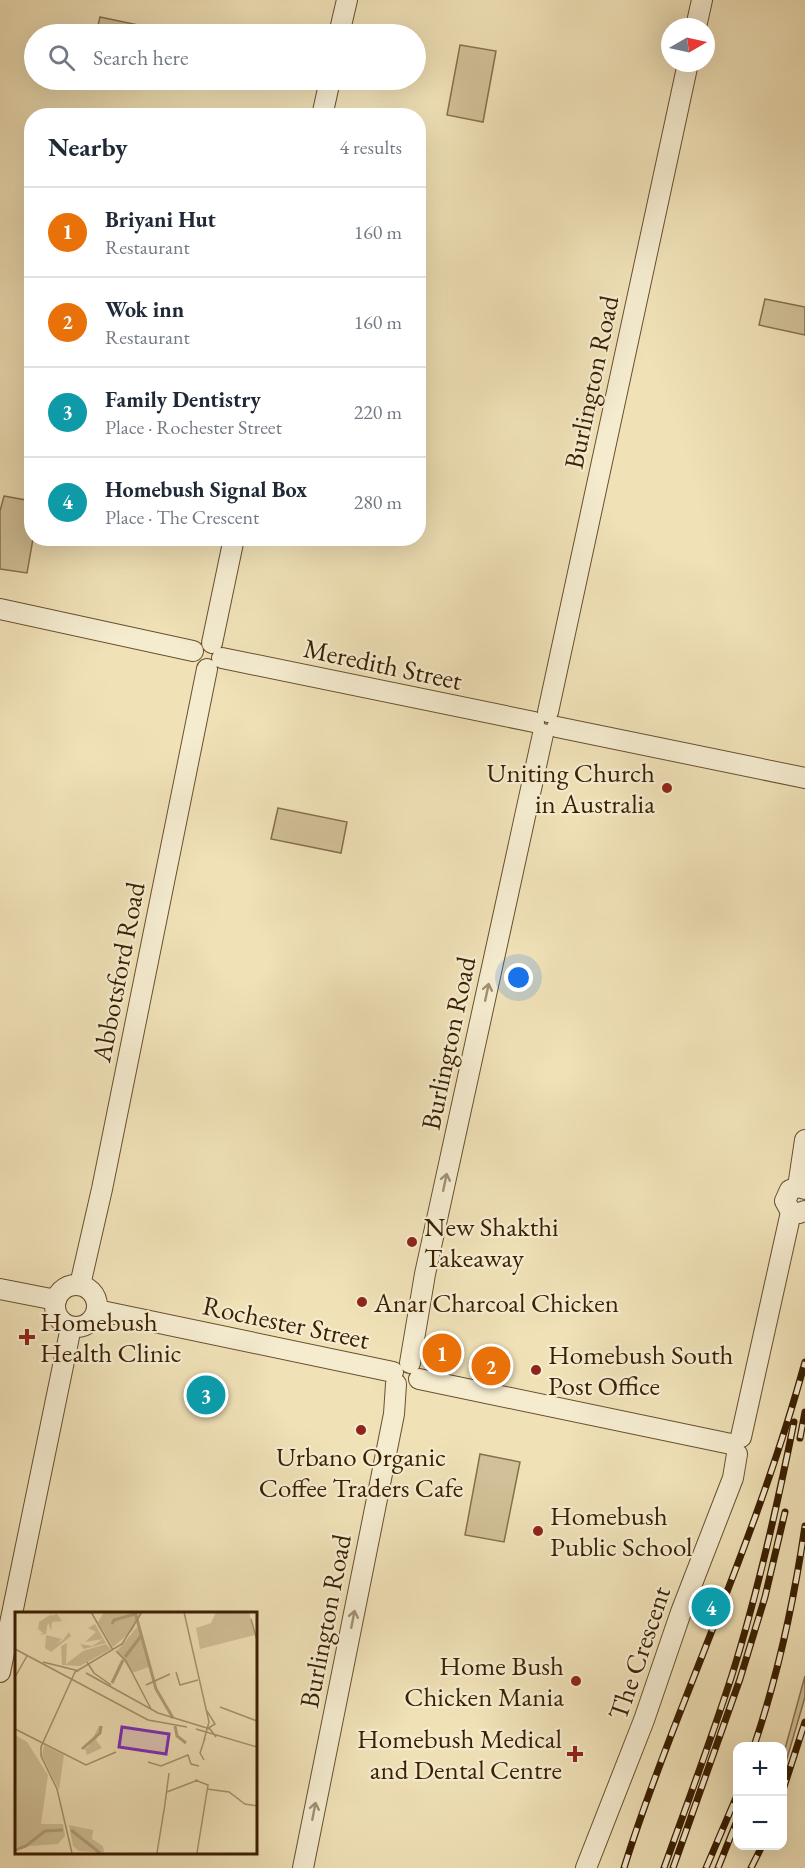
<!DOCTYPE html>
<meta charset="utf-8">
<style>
body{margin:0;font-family:"EB Garamond",serif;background:#f6f6f7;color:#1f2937}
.controls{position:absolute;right:18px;bottom:18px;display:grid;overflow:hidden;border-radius:12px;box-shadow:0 6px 24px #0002}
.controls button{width:54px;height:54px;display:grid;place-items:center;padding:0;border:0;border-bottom:2px solid #e0e1e3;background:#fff;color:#1f2937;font:30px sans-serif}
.compass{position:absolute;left:661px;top:18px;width:54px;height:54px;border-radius:50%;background:#fff;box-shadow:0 6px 24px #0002;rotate:81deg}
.you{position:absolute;left:519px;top:978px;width:21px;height:21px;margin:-15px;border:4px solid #fff;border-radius:50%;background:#1a73e8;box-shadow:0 0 0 9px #1a73e833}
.badge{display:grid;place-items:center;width:39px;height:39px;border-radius:50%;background:#1a73e8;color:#fff;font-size:20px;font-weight:700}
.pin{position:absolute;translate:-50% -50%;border:3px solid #fff;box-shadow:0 2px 6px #0006}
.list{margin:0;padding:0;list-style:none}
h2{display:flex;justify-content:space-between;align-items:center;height:78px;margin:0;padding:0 24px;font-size:26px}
h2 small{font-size:20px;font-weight:400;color:#747a83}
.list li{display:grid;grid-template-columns:39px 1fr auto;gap:18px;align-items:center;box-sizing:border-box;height:90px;padding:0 24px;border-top:2px solid #e0e1e3}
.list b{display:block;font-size:22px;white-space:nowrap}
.list p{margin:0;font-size:20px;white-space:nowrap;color:#747a83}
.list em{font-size:20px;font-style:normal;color:#747a83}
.icon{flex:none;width:33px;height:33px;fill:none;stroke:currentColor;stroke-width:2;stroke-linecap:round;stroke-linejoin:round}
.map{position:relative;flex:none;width:805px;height:1868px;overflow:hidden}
.search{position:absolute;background:#fff;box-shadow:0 6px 24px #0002;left:24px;top:24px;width:402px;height:66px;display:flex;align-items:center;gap:15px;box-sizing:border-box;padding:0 21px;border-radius:33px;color:#747a83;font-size:22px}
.panel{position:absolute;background:#fff;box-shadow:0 6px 24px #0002;left:24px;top:108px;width:402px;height:438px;border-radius:24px}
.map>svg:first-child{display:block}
.green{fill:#d1c098;stroke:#86704c;stroke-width:1.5}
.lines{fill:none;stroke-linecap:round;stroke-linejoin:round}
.minor-casing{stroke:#68502e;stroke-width:22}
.minor{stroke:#f5ecd0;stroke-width:20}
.rail-casing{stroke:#3a1f01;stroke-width:7}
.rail{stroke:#f5ecd0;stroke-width:4.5;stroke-dasharray:14;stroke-linecap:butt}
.oneway{stroke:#a19073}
.poi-dot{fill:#8f2418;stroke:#f5ecd0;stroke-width:2}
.labels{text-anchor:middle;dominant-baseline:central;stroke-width:4.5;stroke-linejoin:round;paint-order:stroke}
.street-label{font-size:27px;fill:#3a1f01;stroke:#f5ecd0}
.poi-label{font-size:27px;fill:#3a1f01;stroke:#f5ecd0;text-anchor:start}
.inset-river{fill:none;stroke:#b29f79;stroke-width:3}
.inset-road{fill:none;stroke:#a7936e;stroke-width:1.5}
.view{fill:#7b2cbf;fill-opacity:0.15;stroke:#7b2cbf;stroke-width:3}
.inset-edge{fill:none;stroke:#3a1f01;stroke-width:3}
</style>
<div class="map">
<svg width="805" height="1868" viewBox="0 0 805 1868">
<rect width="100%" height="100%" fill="#f0e1b7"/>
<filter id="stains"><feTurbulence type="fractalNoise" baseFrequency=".00333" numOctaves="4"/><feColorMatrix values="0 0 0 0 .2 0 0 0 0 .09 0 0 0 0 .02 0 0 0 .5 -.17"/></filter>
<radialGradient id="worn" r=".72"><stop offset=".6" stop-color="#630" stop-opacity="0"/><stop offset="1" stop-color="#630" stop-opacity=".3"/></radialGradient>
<g class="green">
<polygon points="100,17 172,32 172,34 96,34"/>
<polygon points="460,45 496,51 483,122 447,115"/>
<polygon points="765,299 805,307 805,335 759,325"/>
<polygon points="4,496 31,501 32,538 33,539 27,573 0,569 0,511"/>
<polygon points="278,808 347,822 341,853 271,839"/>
<polygon points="480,1454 520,1462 504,1542 465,1535"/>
<polygon points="805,1676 805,1697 783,1772 783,1756"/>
</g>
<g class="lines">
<g class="minor-casing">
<g id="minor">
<polyline points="696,27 702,0"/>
<polyline points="339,34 347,0"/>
<polyline points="322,116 330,80"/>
<polyline points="0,609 193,651"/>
<polyline points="212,643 234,538"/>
<polyline points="222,658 534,722"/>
<polyline points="548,712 688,63"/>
<polyline points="557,727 805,778"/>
<polyline points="798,1187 805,1140"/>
<polyline points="805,1189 798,1187 790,1190 785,1201 791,1212 799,1213 805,1211"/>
<circle cx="76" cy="1306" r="21"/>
<polyline points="80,1285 102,1189 207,669"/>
<polyline points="0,1289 56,1300"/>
<polyline points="97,1310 393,1372"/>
<polyline points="410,1363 425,1274 543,734"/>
<polyline points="419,1379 731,1444"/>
<polyline points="741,1437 791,1212"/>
<polyline points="0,1672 71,1327"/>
<polyline points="303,1868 394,1414 396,1384"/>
<polyline points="586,1868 644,1720 681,1612 733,1478 737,1454"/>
</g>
</g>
<use href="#minor" class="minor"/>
<g class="rail-casing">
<g id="rail">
<polyline points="800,1438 805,1412"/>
<path d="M754,1746C778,1675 794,1601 805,1526"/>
<polyline points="782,1793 805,1722"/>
<path d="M624,1868C642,1810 664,1753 686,1697C729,1587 774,1476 805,1362"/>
<path d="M664,1868C687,1804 711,1740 732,1675C758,1592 777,1507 794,1422"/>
<polyline points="673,1868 740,1679 765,1597 785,1512"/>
<polyline points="706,1868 738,1793"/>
<polyline points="718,1868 738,1818"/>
<polyline points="751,1868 762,1846"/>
</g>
</g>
<use href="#rail" class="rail"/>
</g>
<defs><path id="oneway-shaft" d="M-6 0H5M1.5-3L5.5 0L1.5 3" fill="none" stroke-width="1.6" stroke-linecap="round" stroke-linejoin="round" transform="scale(1.5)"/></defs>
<g class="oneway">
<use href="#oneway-shaft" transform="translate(487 992) rotate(-78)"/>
<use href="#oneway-shaft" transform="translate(445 1182) rotate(-78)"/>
<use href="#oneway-shaft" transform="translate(353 1619) rotate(-79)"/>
<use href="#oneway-shaft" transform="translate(314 1811) rotate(-79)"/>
</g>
<g class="poi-dot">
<circle cx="667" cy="788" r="6"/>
<circle cx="412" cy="1242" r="6"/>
<circle cx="362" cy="1302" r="6"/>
<path d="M24 1328h6v6h6v6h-6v6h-6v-6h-6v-6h6z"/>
<circle cx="536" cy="1370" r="6"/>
<circle cx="361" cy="1430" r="6"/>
<circle cx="538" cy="1531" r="6"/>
<circle cx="576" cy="1681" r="6"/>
<path d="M572 1745h6v6h6v6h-6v6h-6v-6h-6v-6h6z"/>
</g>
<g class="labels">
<g class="street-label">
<text transform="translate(591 382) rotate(-78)">Burlington Road</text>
<text transform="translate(383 664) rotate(12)">Meredith Street</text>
<text transform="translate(118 972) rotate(-79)">Abbotsford Road</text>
<text transform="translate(448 1043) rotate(-78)">Burlington Road</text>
<text transform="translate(286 1322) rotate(12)">Rochester Street</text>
<text transform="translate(325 1621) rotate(-79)">Burlington Road</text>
<text transform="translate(639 1653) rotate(-71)">The Crescent</text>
</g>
<g class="poi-label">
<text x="655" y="772" text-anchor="end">Uniting Church<tspan x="655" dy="31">in Australia</tspan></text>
<text x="424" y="1226">New Shakthi<tspan x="424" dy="31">Takeaway</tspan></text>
<text x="374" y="1302">Anar Charcoal Chicken</text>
<text x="40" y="1321">Homebush<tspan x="40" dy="31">Health Clinic</tspan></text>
<text x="548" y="1354">Homebush South<tspan x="548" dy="31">Post Office</tspan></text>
<text x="361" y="1456" text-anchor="middle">Urbano Organic<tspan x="361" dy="31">Coffee Traders Cafe</tspan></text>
<text x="550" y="1515">Homebush<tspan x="550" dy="31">Public School</tspan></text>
<text x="564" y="1665" text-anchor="end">Home Bush<tspan x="564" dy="31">Chicken Mania</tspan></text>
<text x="562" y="1738" text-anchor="end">Homebush Medical<tspan x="562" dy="31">and Dental Centre</tspan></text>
</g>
</g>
<g transform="translate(15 1612)">
<rect width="242" height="242" fill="#f0e1b7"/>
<path d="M40,0L35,4L42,2L47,9L37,10L36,19L33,10L31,22L24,23L28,21L23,17L24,10ZM89,0H126L118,18L98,35L83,10ZM201,0H234L240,23L185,37L181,16L196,11ZM80,12L91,31L69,37L65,32L77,34L88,27L70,30L81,20L73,16ZM123,14L134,55L117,61L102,39ZM54,20L56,24L36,40L30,36L31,23L47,27L41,32L48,28ZM52,31L51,52L68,39L91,32L96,37L65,54L47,53L46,34ZM84,114H88L81,128L87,136L72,143L70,137L75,133L66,135L75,132ZM0,123L12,130L33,163L26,212H48L50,224L43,232L0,235ZM29,133L49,143L44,178L27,144ZM54,213L78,218L77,227L88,234L89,241L64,239L58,234Z" fill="#d1c098"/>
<path class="inset-river" d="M120,0L141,77L158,106M97,12L99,8L120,2M110,45L126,24M97,71L108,48M160,114L162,124L171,131M67,137L85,121L86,114M56,218L85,241M0,238L11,234L30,219L48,218"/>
<path class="inset-road" d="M76,0L98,38M169,0L194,110L189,128M236,7L242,28M0,37L133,108L172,115M101,39L111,49L136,97M28,50L64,59M72,50L79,61L96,73M161,60L165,73L183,68M71,61L143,101L195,117L201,125M0,65L12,44M131,73L155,62M205,95L242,109M0,117L71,153L101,140M181,117L242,135M192,117L200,112L192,99M189,148L185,141L190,126M133,150L146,154L173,143L176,152L184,154M180,168L193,173L182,241M192,177L214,180L230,192L242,194M152,180L183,168M149,199L154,161M57,241L42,177L26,144V135L60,60L107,32L127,0M142,241L149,198"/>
<path class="view" d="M107,115L154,122L151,142L104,135Z"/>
<rect width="242" height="242" class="inset-edge"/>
</g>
<rect width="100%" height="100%" filter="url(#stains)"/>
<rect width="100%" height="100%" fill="url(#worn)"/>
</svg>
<div class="controls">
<button>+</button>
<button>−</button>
</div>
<svg class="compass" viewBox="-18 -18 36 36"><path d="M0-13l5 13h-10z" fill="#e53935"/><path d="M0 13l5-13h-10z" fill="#747a83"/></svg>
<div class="you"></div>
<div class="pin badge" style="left:442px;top:1353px;background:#e8710a">1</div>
<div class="pin badge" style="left:491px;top:1366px;background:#e8710a">2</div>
<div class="pin badge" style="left:206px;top:1395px;background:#0f9aa8">3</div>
<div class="pin badge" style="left:711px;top:1607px;background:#0f9aa8">4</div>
<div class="search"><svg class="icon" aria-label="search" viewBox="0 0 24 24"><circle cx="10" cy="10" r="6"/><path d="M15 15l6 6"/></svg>Search here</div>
<section class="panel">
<h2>Nearby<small>4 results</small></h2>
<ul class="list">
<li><span class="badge" style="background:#e8710a">1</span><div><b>Briyani Hut</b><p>Restaurant</p></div><em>160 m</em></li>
<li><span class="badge" style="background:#e8710a">2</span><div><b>Wok inn</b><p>Restaurant</p></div><em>160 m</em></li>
<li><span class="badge" style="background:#0f9aa8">3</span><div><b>Family Dentistry</b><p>Place · Rochester Street</p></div><em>220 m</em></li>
<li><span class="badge" style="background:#0f9aa8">4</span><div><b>Homebush Signal Box</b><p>Place · The Crescent</p></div><em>280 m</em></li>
</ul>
</section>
</div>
